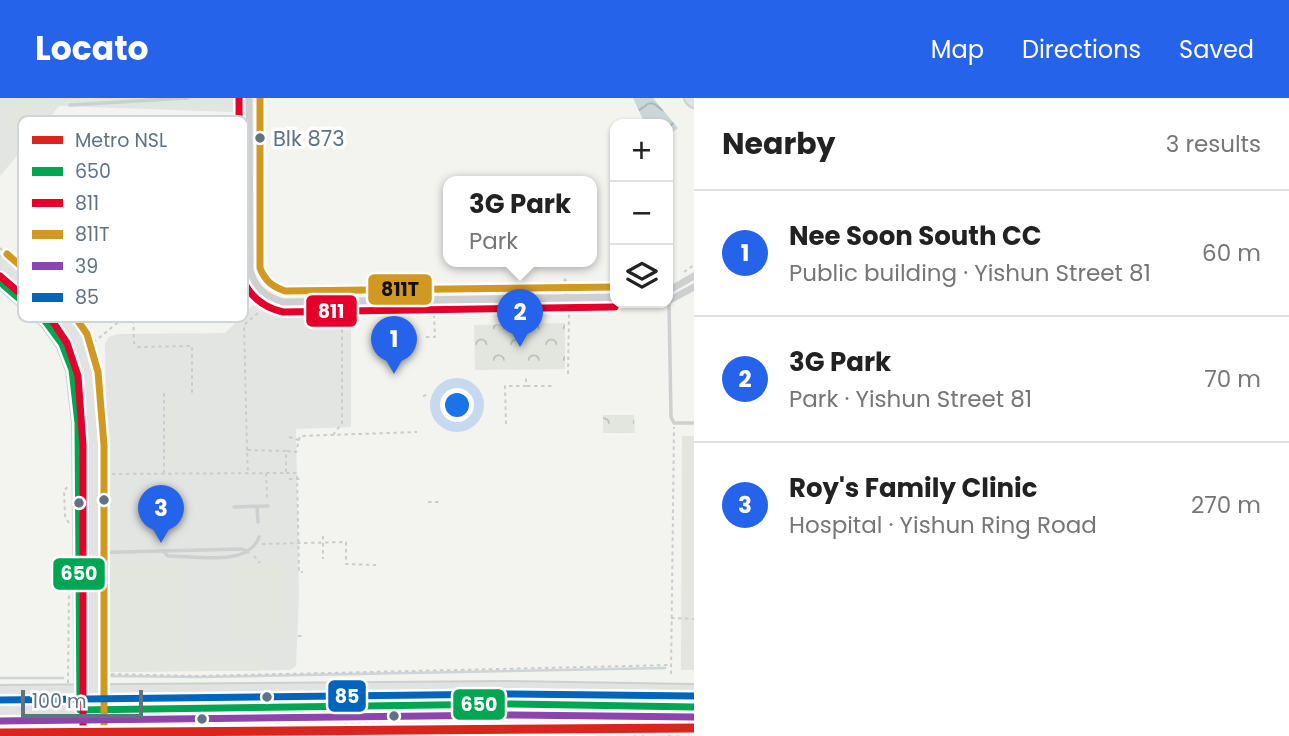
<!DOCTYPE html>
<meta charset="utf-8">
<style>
body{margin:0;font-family:Poppins,sans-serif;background:#f6f6f6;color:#222}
.controls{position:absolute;right:21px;top:21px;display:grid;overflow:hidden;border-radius:14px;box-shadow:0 2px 5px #0004}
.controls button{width:63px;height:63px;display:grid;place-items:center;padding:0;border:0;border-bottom:2px solid #e0e0e0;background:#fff;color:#222;font:35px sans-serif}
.scale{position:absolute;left:21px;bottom:18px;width:122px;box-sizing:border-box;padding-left:7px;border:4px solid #607383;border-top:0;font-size:19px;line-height:24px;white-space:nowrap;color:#607383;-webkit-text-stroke:5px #fff;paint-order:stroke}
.you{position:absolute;left:458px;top:308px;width:24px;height:24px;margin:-18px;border:5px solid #fff;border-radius:50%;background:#1a73e8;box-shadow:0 0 0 10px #1a73e833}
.badge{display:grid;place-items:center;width:46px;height:46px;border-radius:50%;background:#2563eb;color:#fff;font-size:23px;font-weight:700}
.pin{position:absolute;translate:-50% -58px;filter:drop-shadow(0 2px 4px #0008)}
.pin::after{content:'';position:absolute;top:37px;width:24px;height:21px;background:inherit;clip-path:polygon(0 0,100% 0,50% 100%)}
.popup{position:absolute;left:443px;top:78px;width:154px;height:91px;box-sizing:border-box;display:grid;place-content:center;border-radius:14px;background:#fff;filter:drop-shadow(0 2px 5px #0005);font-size:23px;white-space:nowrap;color:#767676}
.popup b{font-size:26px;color:#222}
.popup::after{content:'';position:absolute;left:50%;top:100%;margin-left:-14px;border:14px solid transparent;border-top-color:#fff}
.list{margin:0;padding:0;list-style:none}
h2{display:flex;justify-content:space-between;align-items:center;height:91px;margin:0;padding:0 28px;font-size:30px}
h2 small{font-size:23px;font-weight:400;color:#767676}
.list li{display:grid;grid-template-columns:46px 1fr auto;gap:21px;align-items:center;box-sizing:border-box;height:126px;padding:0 28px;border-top:2px solid #e0e0e0}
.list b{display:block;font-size:26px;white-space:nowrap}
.list p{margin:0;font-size:23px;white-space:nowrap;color:#767676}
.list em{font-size:23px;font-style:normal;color:#767676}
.icon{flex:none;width:38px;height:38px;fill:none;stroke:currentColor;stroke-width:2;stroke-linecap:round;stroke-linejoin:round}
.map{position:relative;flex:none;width:694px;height:638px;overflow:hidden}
header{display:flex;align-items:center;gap:42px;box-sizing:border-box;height:98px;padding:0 35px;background:#2563eb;color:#fff}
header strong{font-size:33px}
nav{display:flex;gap:38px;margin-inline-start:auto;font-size:24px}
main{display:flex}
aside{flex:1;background:#fff}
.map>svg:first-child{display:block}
.built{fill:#e3e5e3}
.green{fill:#e2e6de}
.park{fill:url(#park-crowns)}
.water{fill:url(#water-waves)}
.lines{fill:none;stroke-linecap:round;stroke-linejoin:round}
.stream{stroke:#ccd5d8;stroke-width:2.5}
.secondary-casing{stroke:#ced0d0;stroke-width:14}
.primary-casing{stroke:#ced0d0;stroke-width:16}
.path{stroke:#ccc;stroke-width:2;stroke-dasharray:3.5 3.5;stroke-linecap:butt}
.lane{stroke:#cecfd0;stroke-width:3.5}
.street{stroke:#cecfd0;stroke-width:7}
.secondary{stroke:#e1e2e2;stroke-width:10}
.primary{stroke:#e1e2e2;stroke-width:12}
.bus-1-casing{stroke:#fff;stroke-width:12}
.bus-2-casing{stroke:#fff;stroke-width:12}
.bus-3-casing{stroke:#fff;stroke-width:12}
.bus-4-casing{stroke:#fff;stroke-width:12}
.bus-5-casing{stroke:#fff;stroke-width:12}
.bus-1{stroke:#00a651;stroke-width:7}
.bus-2{stroke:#e4002b;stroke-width:7}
.bus-3{stroke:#d19921;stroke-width:7}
.bus-4{stroke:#8e44ad;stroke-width:7}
.bus-5{stroke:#0065bd;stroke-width:7}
.metro-1-casing{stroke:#fff;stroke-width:14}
.metro-1{stroke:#dc241f;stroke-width:9}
.bus-dot{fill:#607383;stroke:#fff;stroke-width:2.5}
.labels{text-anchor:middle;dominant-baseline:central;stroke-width:7;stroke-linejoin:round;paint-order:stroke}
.bus-label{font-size:21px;fill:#607383;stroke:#fff;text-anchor:start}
.key{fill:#fff;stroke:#cfd5da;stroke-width:2}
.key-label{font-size:19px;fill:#607383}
.line-badge{stroke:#fff;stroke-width:2.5}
.badge-label{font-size:19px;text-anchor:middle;font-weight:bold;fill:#fff}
.pale-badge-label{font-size:19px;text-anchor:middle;font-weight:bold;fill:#111}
</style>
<header>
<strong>Locato</strong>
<nav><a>Map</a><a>Directions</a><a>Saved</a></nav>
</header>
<main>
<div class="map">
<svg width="694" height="638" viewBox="0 0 694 638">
<defs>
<pattern id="park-crowns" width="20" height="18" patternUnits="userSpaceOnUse" patternTransform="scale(1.75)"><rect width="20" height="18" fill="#e2e6de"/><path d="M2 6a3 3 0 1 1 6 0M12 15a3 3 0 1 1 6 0" fill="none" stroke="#bbbfb9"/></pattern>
<pattern id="water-waves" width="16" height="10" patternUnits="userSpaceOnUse" patternTransform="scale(1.75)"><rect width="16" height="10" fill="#ccd5d8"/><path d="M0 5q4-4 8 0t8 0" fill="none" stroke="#a9b1b5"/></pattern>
</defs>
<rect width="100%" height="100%" fill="#f3f3f0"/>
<g class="built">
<polygon points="0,0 233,0 233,14 59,8 0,78"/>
<polygon points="253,207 280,219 351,219 351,329 296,331 299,498 296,568 290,572 110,574 105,246 109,239 118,236 225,235"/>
</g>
<g class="green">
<polygon points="25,0 48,0 51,3 24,34 8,20"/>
<polygon points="166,306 176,306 177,370 167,370"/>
<polygon points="682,338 694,338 694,572 681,572"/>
<polygon points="181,464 183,573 110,574 108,465"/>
<polygon points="283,465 285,542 235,543 233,466"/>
<polygon points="185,554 259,555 259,573 185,573"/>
</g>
<g class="park">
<polygon points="565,225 565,271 475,272 474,227"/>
<polygon points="603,317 634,317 635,335 603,335"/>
<polygon points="582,626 583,634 694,638 477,638 476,627"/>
</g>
<polygon class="water" points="633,0 653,0 678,30 668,38 668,26 645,26"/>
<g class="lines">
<g class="stream">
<polyline points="104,578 201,579 665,570"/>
<polyline points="0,580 63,580"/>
</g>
<g class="secondary-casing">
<g id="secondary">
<polyline points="0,164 61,217 77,240 88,276 94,347 93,638"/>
<polyline points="0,184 45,223 62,246 72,272 78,325 81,638"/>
</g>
</g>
<g class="primary-casing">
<g id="primary">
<polyline points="691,0 694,3"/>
<polyline points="0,594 507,590 694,593"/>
<polyline points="0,613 513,606 694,609"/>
</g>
</g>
<g class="path">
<polyline points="0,150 9,159"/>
<polyline points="132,173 134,245 138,249 192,248 192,295"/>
<polyline points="684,174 694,167"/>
<polyline points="176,188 174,169 231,167"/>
<polyline points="606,191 615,190"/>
<polyline points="63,205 76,203 77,222"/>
<polyline points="426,239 435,239 434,216"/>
<polyline points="88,249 122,221 222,220 222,200 243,200"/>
<polyline points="568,276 569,215"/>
<polyline points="527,288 554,288"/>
<polyline points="164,295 164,375"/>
<polyline points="423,298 427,297"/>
<polyline points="506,326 505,288 526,288 526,277"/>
<polyline points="333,337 342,325 342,220"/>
<polyline points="289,339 302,343"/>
<polyline points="247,352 244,227 259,214"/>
<polyline points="287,353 296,354 300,338 417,334"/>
<polyline points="266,375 267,400"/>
<polyline points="286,375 297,375 299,474 303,474"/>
<polyline points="105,376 286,375 286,353 247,352 248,375"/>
<polyline points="289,381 301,381"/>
<polyline points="428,404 440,404"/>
<polyline points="69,425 65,418 64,392 69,388"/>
<polyline points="323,438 323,461"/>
<polyline points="262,446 346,444 346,466 376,467"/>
<polyline points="254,458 260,465"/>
<polyline points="671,520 694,521"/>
<polyline points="298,538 302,538"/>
<polyline points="104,576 198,578 671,567"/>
<polyline points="671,576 674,329"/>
<polyline points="68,585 69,489"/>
<polyline points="69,622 71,637"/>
<polyline points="239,630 239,623 306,629 386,623 554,618 694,621"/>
<polyline points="50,638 73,629"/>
<polyline points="594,638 694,629"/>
</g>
<g class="lane">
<polyline points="70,7 187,0"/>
<polyline points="565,182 566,200"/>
<polyline points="669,205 671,319 674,325 694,325"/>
<polyline points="94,319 107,328 106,336 98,343"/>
<polyline points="234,409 268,408"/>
<polyline points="257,409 258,424"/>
<path d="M164,454L168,458C195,458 249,469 259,439"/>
<polyline points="81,455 242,451 248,454"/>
</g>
<g class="street">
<polyline points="239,0 239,166 242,183 251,197 263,208 283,215 458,207 650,205"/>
<path d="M249,0L250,172C255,190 265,198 283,204L615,199"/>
<polyline points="668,193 694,178"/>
<polyline points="668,203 694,189"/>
</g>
<use href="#secondary" class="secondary"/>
<use href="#primary" class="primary"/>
<g class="bus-1-casing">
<polyline id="bus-1" points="0,184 45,223 62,246 72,272 78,325 80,612 513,606 694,609"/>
</g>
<g class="bus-2-casing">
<g id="bus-2">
<path d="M239,0L240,173C246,195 261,209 283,214L615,209"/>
<polyline points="0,178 53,224 67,245 78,278 83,347 83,638"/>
</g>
</g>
<g class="bus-3-casing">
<g id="bus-3">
<path d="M260,0V170C265,183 273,189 285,193L615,189"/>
<polyline points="7,156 69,210 87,236 98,274 104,347 104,638"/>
</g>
</g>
<g class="bus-4-casing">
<polyline id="bus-4" points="0,623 513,617 694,619"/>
</g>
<g class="bus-5-casing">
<polyline id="bus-5" points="0,602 513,596 694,598"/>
</g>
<use href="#bus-1" class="bus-1"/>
<use href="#bus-2" class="bus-2"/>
<use href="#bus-3" class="bus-3"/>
<use href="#bus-4" class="bus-4"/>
<use href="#bus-5" class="bus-5"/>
<g class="metro-1-casing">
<polyline id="metro-1" points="0,635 694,630"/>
</g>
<use href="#metro-1" class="metro-1"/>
</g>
<g class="bus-dot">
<circle cx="260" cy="40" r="6"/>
<circle cx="104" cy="402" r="6"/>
<circle cx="79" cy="405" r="6"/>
<circle cx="267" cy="599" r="6"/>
<circle cx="394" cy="618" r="6"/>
<circle cx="202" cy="621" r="6"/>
</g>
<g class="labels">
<g class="bus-label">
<text x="273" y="40">Blk 873</text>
</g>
</g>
<rect x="18" y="18" width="230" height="206" rx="10" class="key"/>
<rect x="32" y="38" width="31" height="8" fill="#dc241f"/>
<rect x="32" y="69" width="31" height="9" fill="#00a651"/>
<rect x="32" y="101" width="31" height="8" fill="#e4002b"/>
<rect x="32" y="132" width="31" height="9" fill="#d19921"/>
<rect x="32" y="164" width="31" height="8" fill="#8e44ad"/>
<rect x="32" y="195" width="31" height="9" fill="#0065bd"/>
<g class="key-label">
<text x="75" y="49">Metro NSL</text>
<text x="75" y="80">650</text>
<text x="75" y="112">811</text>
<text x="75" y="143">811T</text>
<text x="75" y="175">39</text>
<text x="75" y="206">85</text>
</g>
<g class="line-badge">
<rect x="367" y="175" width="66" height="33" rx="7" fill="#d19921"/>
<rect x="305" y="196" width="53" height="34" rx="7" fill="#e4002b"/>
<rect x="52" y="459" width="54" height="34" rx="7" fill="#00a651"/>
<rect x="327" y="581" width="40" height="34" rx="7" fill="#0065bd"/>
<rect x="452" y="590" width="54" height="33" rx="7" fill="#00a651"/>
</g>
<g class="badge-label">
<text x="331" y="220">811</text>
<text x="79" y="482">650</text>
<text x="347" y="605">85</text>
<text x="479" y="613">650</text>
</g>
<g class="pale-badge-label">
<text x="400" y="198">811T</text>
</g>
</svg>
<div class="controls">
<button>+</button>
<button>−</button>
<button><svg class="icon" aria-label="layers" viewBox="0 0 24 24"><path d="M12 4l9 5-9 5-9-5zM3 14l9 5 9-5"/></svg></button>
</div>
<div class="scale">100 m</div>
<div class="you"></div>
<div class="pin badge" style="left:394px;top:276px">1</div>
<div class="pin badge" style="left:520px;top:249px">2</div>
<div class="popup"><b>3G Park</b>Park</div>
<div class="pin badge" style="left:161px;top:445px">3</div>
</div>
<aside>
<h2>Nearby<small>3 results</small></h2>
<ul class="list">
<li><span class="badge">1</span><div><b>Nee Soon South CC</b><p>Public building · Yishun Street 81</p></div><em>60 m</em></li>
<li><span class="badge">2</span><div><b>3G Park</b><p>Park · Yishun Street 81</p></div><em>70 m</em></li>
<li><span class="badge">3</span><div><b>Roy's Family Clinic</b><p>Hospital · Yishun Ring Road</p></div><em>270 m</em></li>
</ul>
</aside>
</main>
